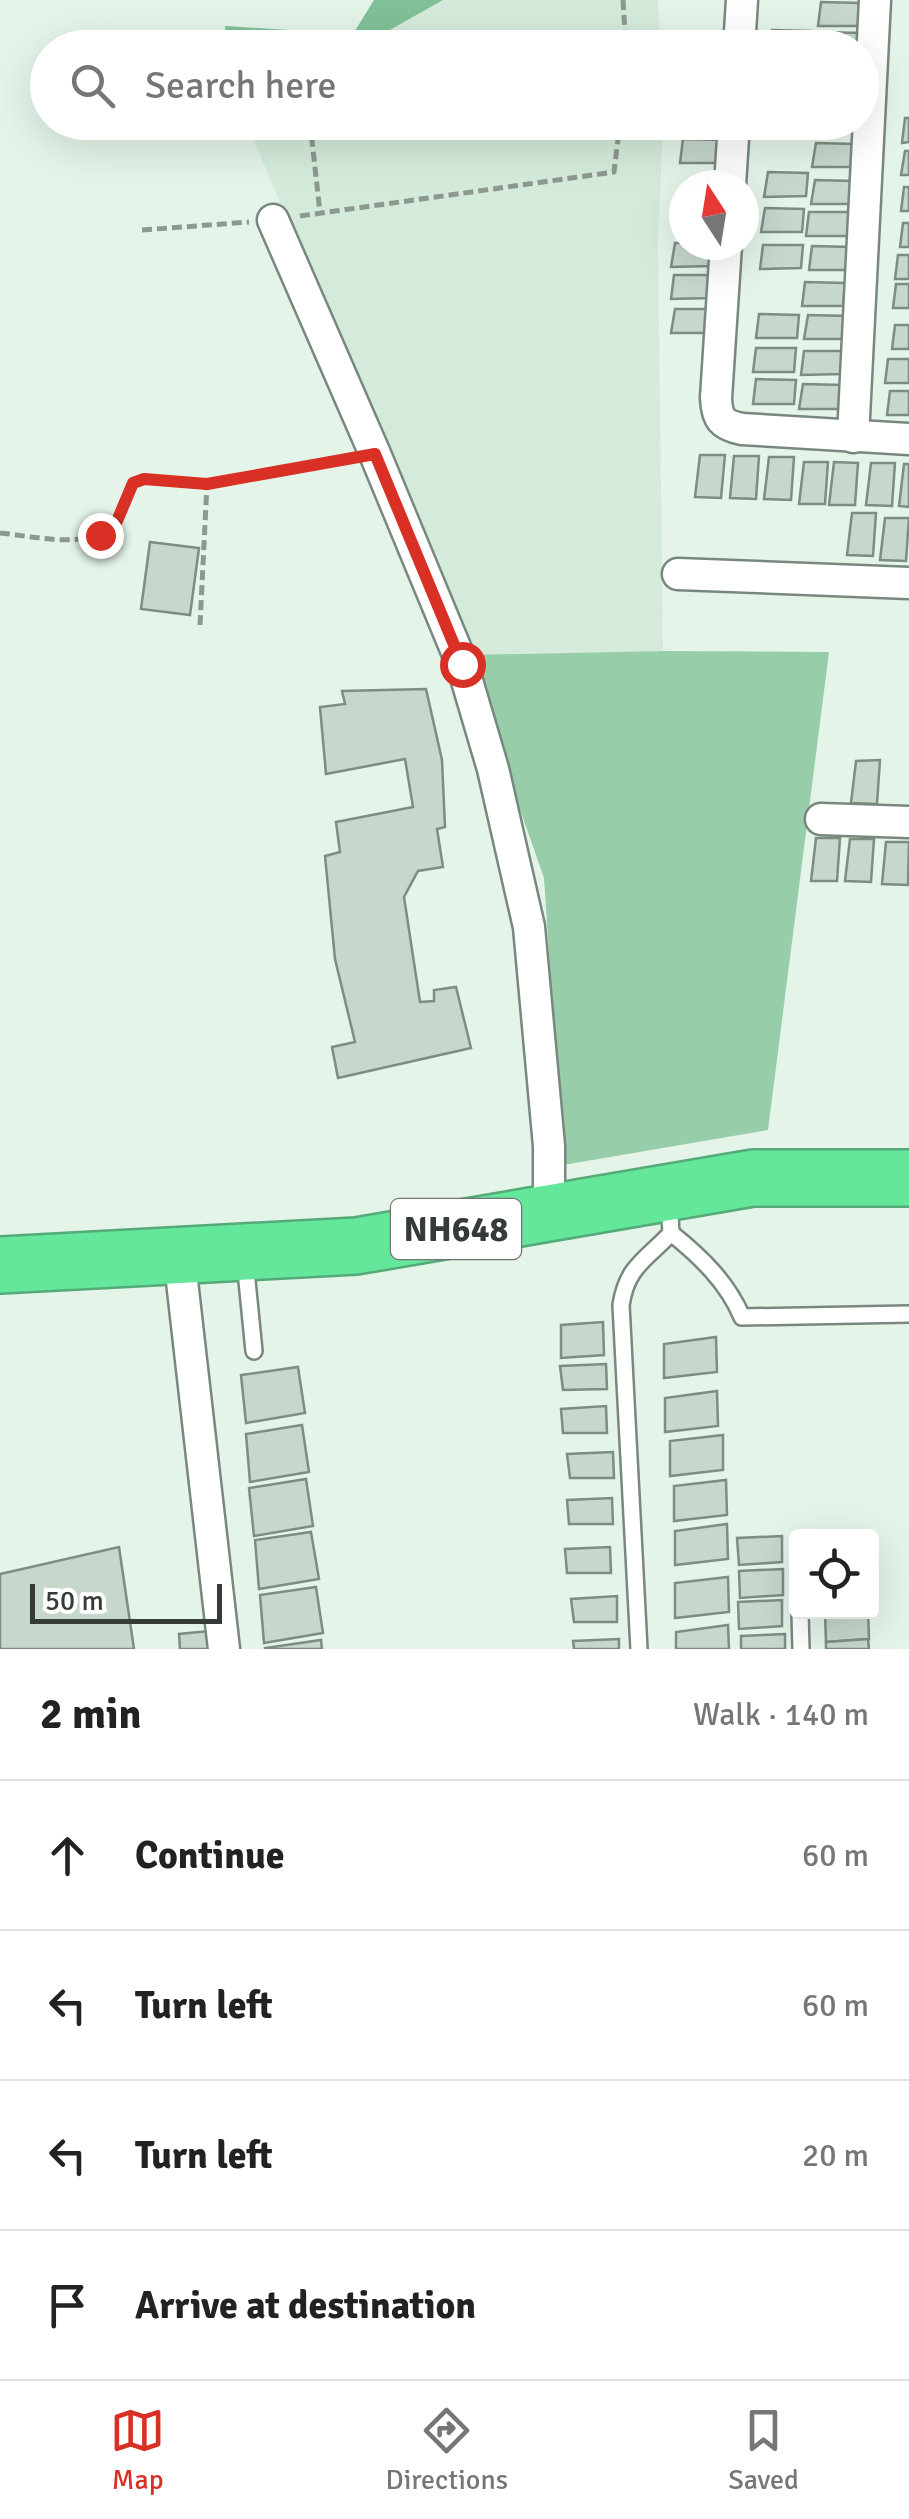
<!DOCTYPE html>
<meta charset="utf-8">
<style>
body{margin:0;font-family:Signika,sans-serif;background:#f2f2f2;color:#222}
.controls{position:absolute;right:30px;bottom:30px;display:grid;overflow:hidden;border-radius:10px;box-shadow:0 10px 40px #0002}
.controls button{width:90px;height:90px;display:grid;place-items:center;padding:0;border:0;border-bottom:2px solid #e0e0e0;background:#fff;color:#222;font:50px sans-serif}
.compass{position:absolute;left:669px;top:170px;width:90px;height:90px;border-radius:50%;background:#fff;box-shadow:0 10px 40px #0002;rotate:348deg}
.scale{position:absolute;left:30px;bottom:25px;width:192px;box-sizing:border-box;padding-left:10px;border:5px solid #353c37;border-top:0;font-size:28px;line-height:35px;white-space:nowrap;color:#353c37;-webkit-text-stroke:8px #fff;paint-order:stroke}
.stop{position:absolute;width:30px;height:30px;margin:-22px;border:8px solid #d93025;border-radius:50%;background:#fff}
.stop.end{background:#d93025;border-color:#fff;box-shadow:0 2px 10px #0008}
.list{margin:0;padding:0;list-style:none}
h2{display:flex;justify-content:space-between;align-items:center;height:130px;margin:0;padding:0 40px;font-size:42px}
h2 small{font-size:32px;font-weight:400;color:#767676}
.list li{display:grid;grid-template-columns:65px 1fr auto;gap:30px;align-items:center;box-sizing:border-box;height:150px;padding:0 40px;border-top:2px solid #e0e0e0}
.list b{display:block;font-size:38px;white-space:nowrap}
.list em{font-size:32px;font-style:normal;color:#767676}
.icon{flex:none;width:55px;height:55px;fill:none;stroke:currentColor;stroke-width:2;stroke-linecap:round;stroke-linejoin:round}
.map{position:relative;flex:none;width:909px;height:1649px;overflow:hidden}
.search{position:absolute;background:#fff;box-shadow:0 10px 40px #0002;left:30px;right:30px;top:30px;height:110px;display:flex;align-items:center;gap:25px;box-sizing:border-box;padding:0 35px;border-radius:55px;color:#767676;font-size:38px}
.sheet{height:730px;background:#fff}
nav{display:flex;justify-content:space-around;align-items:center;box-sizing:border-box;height:140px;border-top:2px solid #e0e0e0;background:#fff;font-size:28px;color:#767676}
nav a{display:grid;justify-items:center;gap:5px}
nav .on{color:#d93025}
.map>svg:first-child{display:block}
.built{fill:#d4ebdb}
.green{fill:#98cdaa}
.forest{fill:#81c197}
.building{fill:#c7d7cc;stroke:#7e8c82;stroke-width:2.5}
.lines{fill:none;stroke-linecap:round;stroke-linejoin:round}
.lane-casing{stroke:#79887e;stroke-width:20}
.street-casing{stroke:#79887e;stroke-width:35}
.highway-casing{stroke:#54aa78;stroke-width:60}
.path{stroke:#8c9890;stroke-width:5;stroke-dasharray:10 5;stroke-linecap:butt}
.lane{stroke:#fff;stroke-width:15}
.street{stroke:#fff;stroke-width:30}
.highway{stroke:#64e69b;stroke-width:55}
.route{stroke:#d93025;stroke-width:12}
.labels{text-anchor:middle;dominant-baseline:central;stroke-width:8;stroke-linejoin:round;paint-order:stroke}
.shield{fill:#fff;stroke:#727673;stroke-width:2.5}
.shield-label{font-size:35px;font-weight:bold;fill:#353c37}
</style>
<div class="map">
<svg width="909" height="1649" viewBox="0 0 909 1649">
<rect width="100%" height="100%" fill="#e4f4e9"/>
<g class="built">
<polygon points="443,0 658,0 660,47 360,48"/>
<polygon points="247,123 663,123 658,244 663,651 466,655"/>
</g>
<polygon class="green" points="663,651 829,652 768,1130 563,1165 544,878 466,655"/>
<polygon class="forest" points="374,0 443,0 360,47 227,47 225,26 353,34"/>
<g class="building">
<polygon points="821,2 861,3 860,26 818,26"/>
<polygon points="772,30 811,31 810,48 770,48"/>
<polygon points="821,32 861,33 860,48 819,48"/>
<polygon points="905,118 909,118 909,142 902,143"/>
<polygon points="767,122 808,122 807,127 766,127"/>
<polygon points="815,122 856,122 856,130 814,130"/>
<polygon points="683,139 722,140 721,163 680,163"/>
<polygon points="816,143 855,144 854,167 812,167"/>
<polygon points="905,151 909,151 909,175 901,175"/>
<polygon points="768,172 808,173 806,196 764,197"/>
<polygon points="815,180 854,181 852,204 811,204"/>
<polygon points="904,187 909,187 909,211 901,211"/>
<polygon points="765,208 804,209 802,232 761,232"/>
<polygon points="809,212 849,212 847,236 806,236"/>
<polygon points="903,223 909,223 909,247 900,247"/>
<polygon points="675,243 684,243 684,245 714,245 713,266 671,267"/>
<polygon points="763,245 803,245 801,268 760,269"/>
<polygon points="812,246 852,247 850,270 809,270"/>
<polygon points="898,255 909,255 909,279 895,279"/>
<polygon points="674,275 714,275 712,298 671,299"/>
<polygon points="805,282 845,283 843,306 802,306"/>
<polygon points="896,284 909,284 909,308 893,308"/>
<polygon points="675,309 715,309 713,333 671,333"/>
<polygon points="759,314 799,315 797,338 756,338"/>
<polygon points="808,315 848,316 846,339 804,339"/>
<polygon points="895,325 909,325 909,349 892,349"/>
<polygon points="756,348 796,348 794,372 753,372"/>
<polygon points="804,351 844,351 842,374 801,375"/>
<polygon points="888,359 909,359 909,383 885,383"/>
<polygon points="756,379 796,380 794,404 753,404"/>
<polygon points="803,384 842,385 841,409 799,409"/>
<polygon points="890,391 909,391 909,415 887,415"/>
<polygon points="700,455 725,455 721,498 695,497"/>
<polygon points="734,456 759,456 756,499 730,498"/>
<polygon points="769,457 794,457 791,500 764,499"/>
<polygon points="804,462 828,462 825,504 799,504"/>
<polygon points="834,462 858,463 855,505 829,505"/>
<polygon points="871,463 895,463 892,506 866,505"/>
<polygon points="904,464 909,464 909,507 899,506"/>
<polygon points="852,513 876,513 873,556 847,555"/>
<polygon points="885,518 909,518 906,561 880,560"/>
<polygon points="150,542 199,548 190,615 141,609"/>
<polygon points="426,689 442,760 445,827 437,829 443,867 418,871 404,897 420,1002 434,1001 434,990 456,987 471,1048 338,1078 332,1047 355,1042 335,959 325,856 340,852 336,822 413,807 405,759 326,774 320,707 345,704 342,691"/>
<polygon points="880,760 877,804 851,803 856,761"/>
<polygon points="816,838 840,838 837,881 811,881"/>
<polygon points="850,839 874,839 871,882 845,881"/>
<polygon points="886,842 909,842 908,885 882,884"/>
<polygon points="603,1322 604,1355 561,1358 561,1325"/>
<polygon points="716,1337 717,1372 664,1378 664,1344"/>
<polygon points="606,1364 607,1389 563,1390 560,1366"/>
<polygon points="298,1367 305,1413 246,1423 241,1375"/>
<polygon points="717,1391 718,1426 665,1432 665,1398"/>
<polygon points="606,1406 607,1433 563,1433 561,1409"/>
<polygon points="302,1425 309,1472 250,1482 246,1434"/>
<polygon points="723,1435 723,1470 670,1476 670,1441"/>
<polygon points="613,1452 614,1478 570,1478 567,1454"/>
<polygon points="306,1479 313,1526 254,1536 249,1488"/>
<polygon points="726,1480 727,1515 674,1521 674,1486"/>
<polygon points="612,1498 613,1524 569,1524 567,1500"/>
<polygon points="727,1524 728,1559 675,1565 675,1531"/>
<polygon points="311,1532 319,1579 259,1589 255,1540"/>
<polygon points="782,1536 782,1562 739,1565 737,1538"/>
<polygon points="119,1547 134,1649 0,1649 0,1574"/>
<polygon points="610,1547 611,1573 567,1573 565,1549"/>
<polygon points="783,1569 783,1595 740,1598 739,1571"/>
<polygon points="728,1577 729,1612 675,1618 675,1583"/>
<polygon points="316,1587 323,1633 264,1643 260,1595"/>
<polygon points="617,1596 617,1622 574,1622 571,1599"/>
<polygon points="782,1600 782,1626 739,1629 738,1602"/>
<polygon points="825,1612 868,1612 869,1639 826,1642"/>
<polygon points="728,1625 729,1649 676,1649 676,1632"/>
<polygon points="220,1630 222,1649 180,1649 179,1634"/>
<polygon points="785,1634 785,1649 741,1649 741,1636"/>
<polygon points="619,1639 619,1649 574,1649 573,1641"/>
<polygon points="868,1639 869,1649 826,1649 826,1642"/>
<polygon points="321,1640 322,1649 265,1649 265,1648"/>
</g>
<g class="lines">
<g class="lane-casing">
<g id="lane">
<path d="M671,1233C701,1257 727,1282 742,1317L909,1314"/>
<polyline points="245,1261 254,1351"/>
<polyline points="800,1612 801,1649"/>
<path d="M639,1649L621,1305C627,1266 646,1260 671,1233L669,1202"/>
</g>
</g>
<g class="street-casing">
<g id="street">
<polyline points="739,48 742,0"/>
<polyline points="730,185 734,122"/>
<polyline points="273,220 375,454 462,664 493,769 529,927 549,1146 549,1213"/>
<path d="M726,245L716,398C717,419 722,425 742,429L909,439"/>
<polyline points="853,437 875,0"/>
<polyline points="678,574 909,583"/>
<polyline points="821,819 909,822"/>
<polyline points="179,1255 224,1649"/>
</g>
</g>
<g class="highway-casing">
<polyline id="highway" points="0,1265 356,1246 753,1178 909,1178"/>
</g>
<g class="path">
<polyline points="623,0 626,48"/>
<polyline points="310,122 320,213"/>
<polyline points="300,216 614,172 620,122"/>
<polyline points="142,230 249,222"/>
<path d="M0,533C34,536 93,552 117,521C124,511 128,495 133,483L145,479L207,484L347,459"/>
<polyline points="200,625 207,484"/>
</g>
<use href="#lane" class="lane"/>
<use href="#street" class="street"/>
<use href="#highway" class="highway"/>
</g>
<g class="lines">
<polyline class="route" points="100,535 117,521 133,483 144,479 207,484 375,454 462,664"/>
</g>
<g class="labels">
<rect class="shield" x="391" y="1199" width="130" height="60" rx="8"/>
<g class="shield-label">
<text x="456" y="1229">NH648</text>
</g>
</g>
</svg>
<div class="controls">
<button><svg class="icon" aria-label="locate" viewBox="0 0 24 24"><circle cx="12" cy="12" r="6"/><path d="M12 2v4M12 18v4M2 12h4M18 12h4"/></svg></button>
</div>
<svg class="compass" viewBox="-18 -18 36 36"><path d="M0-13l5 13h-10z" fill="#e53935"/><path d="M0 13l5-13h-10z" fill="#767676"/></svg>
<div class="scale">50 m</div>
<div class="stop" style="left:462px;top:664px"></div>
<div class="stop end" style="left:100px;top:535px"></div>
<div class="search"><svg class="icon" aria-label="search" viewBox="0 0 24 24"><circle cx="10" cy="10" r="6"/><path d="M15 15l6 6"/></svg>Search here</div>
</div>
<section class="sheet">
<h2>2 min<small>Walk · 140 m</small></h2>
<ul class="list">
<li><svg class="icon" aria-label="ahead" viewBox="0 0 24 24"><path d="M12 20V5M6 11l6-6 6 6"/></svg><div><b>Continue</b></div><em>60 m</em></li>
<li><svg class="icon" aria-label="left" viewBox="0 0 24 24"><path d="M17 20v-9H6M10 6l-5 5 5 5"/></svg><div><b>Turn left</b></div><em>60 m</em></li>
<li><svg class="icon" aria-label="left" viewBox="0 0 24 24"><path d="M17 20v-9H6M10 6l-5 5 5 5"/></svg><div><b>Turn left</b></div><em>20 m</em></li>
<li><svg class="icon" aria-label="arrive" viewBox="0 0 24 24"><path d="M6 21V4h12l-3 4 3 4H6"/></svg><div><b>Arrive at destination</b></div></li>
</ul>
</section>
<nav>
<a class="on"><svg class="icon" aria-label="map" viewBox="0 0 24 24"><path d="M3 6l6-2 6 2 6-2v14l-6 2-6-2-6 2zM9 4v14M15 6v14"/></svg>Map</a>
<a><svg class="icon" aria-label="directions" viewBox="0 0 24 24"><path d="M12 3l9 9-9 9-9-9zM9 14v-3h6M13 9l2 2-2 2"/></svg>Directions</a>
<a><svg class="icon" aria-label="saved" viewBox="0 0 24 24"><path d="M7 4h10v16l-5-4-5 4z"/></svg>Saved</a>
</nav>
